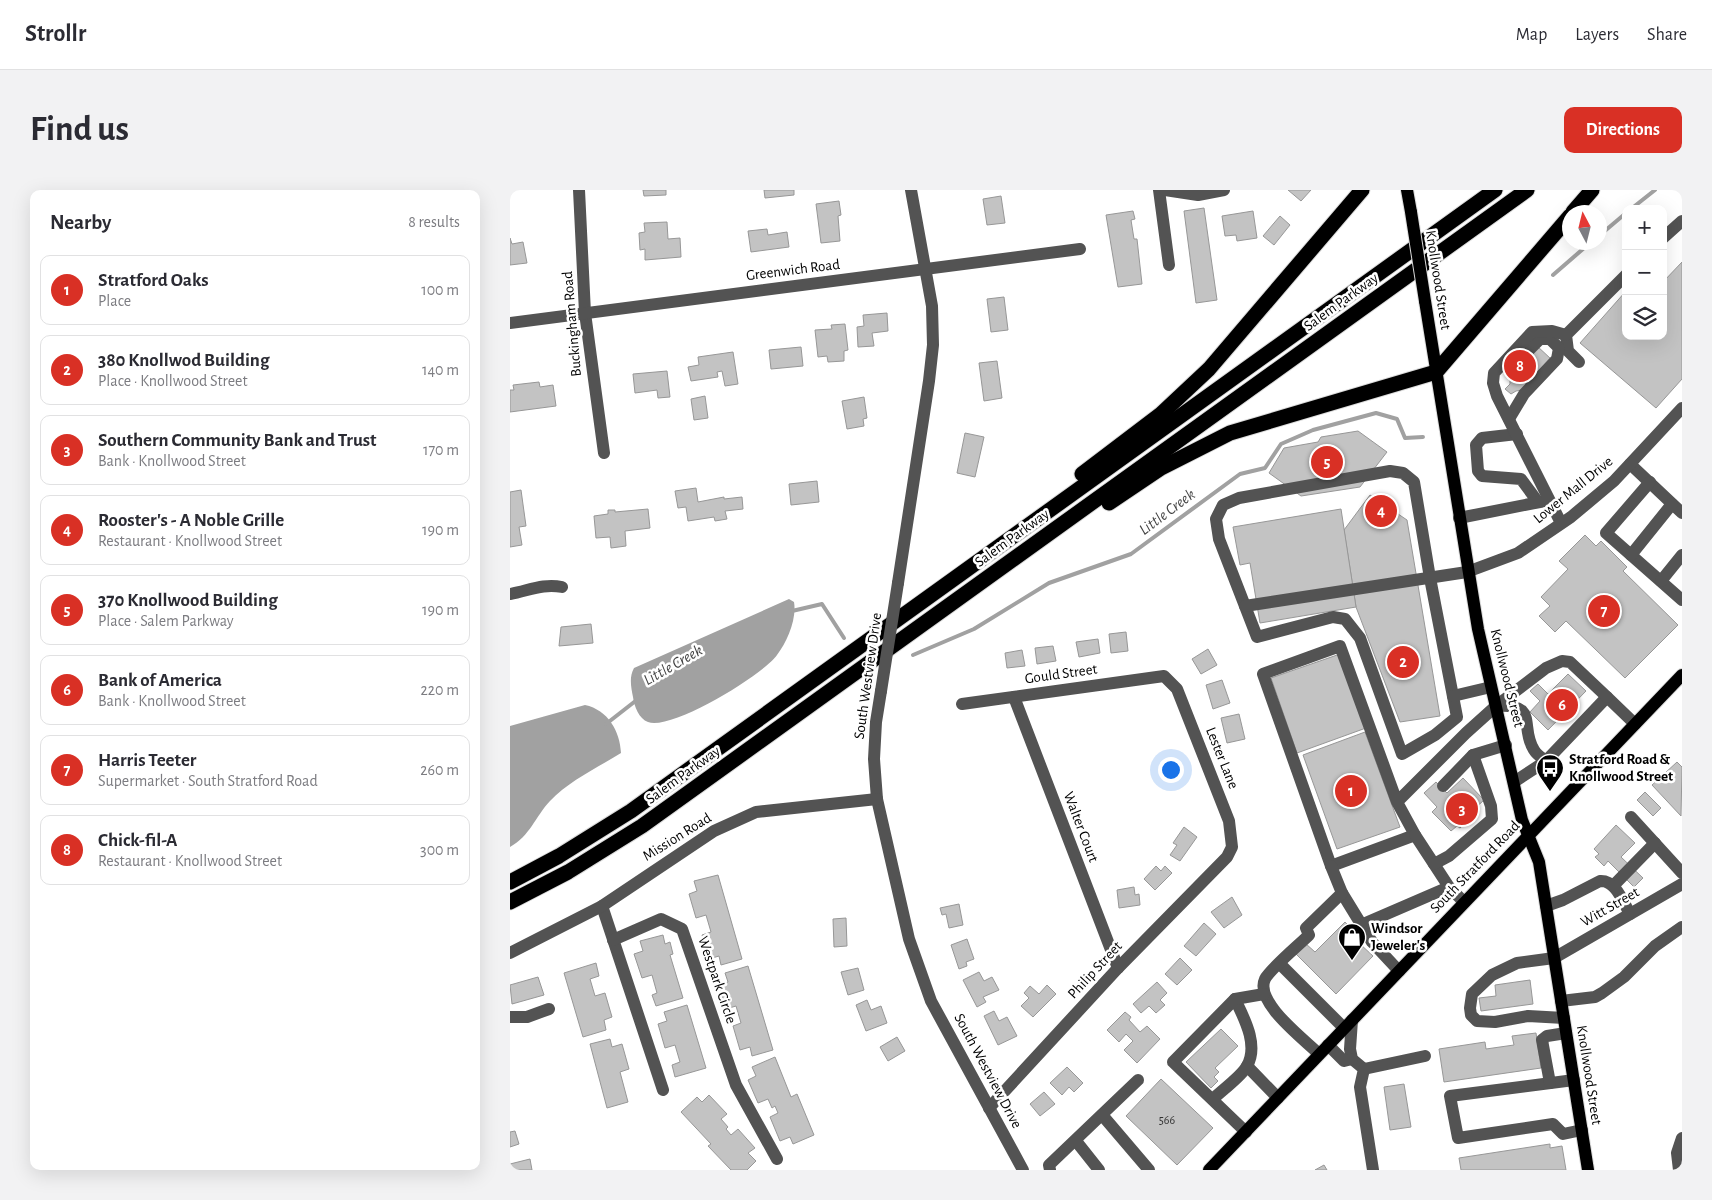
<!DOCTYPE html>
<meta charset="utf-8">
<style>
body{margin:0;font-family:"Alegreya Sans",sans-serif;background:#f2f2f3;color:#2b2b33}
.controls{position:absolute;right:15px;top:15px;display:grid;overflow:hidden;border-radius:10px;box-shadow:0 5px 20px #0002}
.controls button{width:45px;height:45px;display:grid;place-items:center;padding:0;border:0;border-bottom:1px solid #e1e1e2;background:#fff;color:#2b2b33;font:25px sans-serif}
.compass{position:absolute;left:1052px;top:15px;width:45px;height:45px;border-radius:50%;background:#fff;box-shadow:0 5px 20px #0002;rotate:353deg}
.you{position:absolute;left:660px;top:579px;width:18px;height:18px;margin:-12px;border:4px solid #fff;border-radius:50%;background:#1a73e8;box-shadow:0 0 0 8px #1a73e833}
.badge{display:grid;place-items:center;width:32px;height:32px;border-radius:50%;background:#d93025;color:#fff;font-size:16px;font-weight:700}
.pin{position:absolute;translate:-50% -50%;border:2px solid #fff;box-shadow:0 1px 5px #0006}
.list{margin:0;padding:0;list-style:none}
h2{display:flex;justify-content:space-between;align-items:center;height:65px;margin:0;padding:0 20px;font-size:21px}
h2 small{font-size:16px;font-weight:400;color:#7c7c81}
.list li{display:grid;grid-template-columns:32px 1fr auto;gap:15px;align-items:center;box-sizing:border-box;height:70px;margin:0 10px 10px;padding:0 10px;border:1px solid #e1e1e2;border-radius:10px}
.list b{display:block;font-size:19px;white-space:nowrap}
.list p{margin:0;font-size:16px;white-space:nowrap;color:#7c7c81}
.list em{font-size:16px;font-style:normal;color:#7c7c81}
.icon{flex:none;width:28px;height:28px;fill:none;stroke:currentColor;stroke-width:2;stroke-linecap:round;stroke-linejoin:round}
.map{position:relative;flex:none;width:1172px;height:980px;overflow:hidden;border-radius:10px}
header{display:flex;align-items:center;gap:30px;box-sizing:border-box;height:70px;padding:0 25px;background:#fff;border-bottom:1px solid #e1e1e2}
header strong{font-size:24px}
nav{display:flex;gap:28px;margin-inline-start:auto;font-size:18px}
.intro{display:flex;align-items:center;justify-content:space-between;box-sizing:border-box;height:120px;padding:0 30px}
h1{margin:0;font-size:35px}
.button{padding:12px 22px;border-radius:10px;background:#d93025;color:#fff;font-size:18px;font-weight:700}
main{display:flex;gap:30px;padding:0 30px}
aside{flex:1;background:#fff;border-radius:10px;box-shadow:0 5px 20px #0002}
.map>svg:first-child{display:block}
.water{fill:#a1a1a1}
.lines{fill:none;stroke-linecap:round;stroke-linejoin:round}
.stream{stroke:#a1a1a1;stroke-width:4}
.building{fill:#c3c3c3;stroke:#979797}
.major-casing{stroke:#dbdbdb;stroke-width:14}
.highway-casing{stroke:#dbdbdb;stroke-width:17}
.minor{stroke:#535353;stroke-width:12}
.major{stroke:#000;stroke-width:12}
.highway{stroke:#000;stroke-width:15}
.major-bridge-casing{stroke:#dbdbdb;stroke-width:14;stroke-linecap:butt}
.minor-bridge{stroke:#535353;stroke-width:12}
.major-bridge{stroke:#000;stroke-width:12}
.labels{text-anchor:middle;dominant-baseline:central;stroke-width:5;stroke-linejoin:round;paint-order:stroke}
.number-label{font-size:12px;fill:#313131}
.street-label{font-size:15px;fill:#000;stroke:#fff}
.poi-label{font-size:15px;font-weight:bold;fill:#000;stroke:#fff;text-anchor:start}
.water-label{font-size:16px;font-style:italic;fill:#424242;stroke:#fff}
</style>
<header>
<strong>Strollr</strong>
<nav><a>Map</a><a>Layers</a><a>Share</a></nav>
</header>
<div class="intro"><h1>Find us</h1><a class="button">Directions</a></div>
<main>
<aside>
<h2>Nearby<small>8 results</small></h2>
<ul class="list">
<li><span class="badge">1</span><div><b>Stratford Oaks</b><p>Place</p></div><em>100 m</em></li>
<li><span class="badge">2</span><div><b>380 Knollwod Building</b><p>Place · Knollwood Street</p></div><em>140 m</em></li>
<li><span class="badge">3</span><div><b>Southern Community Bank and Trust</b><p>Bank · Knollwood Street</p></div><em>170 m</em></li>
<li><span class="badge">4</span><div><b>Rooster's - A Noble Grille</b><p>Restaurant · Knollwood Street</p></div><em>190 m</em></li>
<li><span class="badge">5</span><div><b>370 Knollwood Building</b><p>Place · Salem Parkway</p></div><em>190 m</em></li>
<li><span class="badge">6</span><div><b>Bank of America</b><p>Bank · Knollwood Street</p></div><em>220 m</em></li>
<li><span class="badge">7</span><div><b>Harris Teeter</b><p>Supermarket · South Stratford Road</p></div><em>260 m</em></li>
<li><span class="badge">8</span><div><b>Chick-fil-A</b><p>Restaurant · Knollwood Street</p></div><em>300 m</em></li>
</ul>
</aside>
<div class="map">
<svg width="1172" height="980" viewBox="0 0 1172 980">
<rect width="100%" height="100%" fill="#fff"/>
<g class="water">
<path d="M279,409L284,412C287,429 277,452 267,465C253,485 161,541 138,532C129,529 124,516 123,507C121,497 119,487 124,478Z"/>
<path d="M75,515C98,520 110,541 111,563C87,578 59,591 40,611C25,627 20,646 0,657V536Z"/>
</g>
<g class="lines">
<g class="stream">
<polyline points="1121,19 1145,0"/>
<polyline points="1090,45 1116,23"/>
<polyline points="1043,85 1081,52"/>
<polyline points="282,421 312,414 334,448"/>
<polyline points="403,465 464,439 539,393 621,364 730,284 755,278 771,254 803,240 866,223 887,229 895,248 913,247"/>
<polyline points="96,534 128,509"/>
</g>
</g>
<g class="building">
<polygon points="133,0 156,0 156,5 134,6"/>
<polygon points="254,0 284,0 284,5 255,8"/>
<polygon points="778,0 801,0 791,11"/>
<polygon points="491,6 495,33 477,35 473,9"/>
<polygon points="329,11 331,25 328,26 330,51 311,53 306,14"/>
<polygon points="694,18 707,110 686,113 674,21"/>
<polygon points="623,21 625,29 621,30 624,49 627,49 632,94 608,97 596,25"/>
<polygon points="743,21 747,48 727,51 726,45 715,46 712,26"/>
<polygon points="770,26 780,35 764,55 753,46"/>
<polygon points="157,32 158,49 170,48 171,67 135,70 135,59 130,60 129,43 135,42 134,33"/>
<polygon points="257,39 258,45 277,42 279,57 241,62 238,41"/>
<polygon points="0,48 2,54 13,52 17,73 0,75"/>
<polygon points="1172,72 1172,189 1146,218 1070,153 1116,101 1116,146 1153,146 1153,92"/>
<polygon points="494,107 498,140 481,142 477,109"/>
<polygon points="377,123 378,141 362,143 364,156 348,157 347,137 354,136 353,125"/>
<polygon points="335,134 338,160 334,161 334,171 318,172 317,166 308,167 305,140 322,139 321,135"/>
<polygon points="1026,155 1041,169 1012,200 1006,201 1001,204 995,199 1000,194 1000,185"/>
<polygon points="291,157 293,176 261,179 259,160"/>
<polygon points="223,162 228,194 215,196 212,181 207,182 208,187 181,191 178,177 189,175 188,167"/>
<polygon points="487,171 492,208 474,211 469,173"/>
<polygon points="157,181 160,207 148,208 147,200 125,203 123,184"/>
<polygon points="29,192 30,197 43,195 46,216 0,222 0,200 4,200 3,195"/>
<polygon points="195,206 198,228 184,230 181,209"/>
<polygon points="354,207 357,228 353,229 354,236 337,239 332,211"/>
<polygon points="848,241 877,262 850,297 791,306 759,283 774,258 808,252 811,247"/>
<polygon points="455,243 474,247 465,287 447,283"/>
<polygon points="307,291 309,312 281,315 279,294"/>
<polygon points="186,298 188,312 214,307 214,309 232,307 233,319 215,321 217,329 205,331 204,327 178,331 176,317 168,318 165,301"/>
<polygon points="11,300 16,336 9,337 12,355 0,357 0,302"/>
<polygon points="860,305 897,330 930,526 890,532 846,417 834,340"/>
<polygon points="138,319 140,338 115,341 116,356 101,358 100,347 86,348 84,326 98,324 98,320 105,320 105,322"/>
<polygon points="831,319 846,417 750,433 740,373 730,375 723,337"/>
<polygon points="1075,345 1086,356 1091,351 1117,377 1113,381 1168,435 1115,488 1056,431 1045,442 1029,426 1040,416 1031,407 1058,379 1049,371"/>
<polygon points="81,434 83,453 49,456 51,437"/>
<polygon points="616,442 618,461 601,463 599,444"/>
<polygon points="588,449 590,463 569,467 566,452"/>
<polygon points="543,456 546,471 527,474 525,458"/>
<polygon points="698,459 707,475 691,484 682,469"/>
<polygon points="512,460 515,476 497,478 495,463"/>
<polygon points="830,464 856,538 787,563 761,488"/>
<polygon points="1058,484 1076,501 1038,540 1020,522 1030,511 1020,501 1028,494 1038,504"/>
<polygon points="712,490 720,513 703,519 696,495"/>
<polygon points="729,524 735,549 717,553 711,528"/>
<polygon points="855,542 890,637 827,659 793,565"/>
<polygon points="1167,572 1172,577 1171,626 1142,595"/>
<polygon points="953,588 974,610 959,624 962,627 950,638 947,636 941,641 922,622 927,617 914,603 926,592 937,603"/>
<polygon points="1135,602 1151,618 1143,626 1127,610"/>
<polygon points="1106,635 1125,653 1111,667 1133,688 1124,697 1098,671 1094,676 1085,667 1089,664 1084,659"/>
<polygon points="674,637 687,647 670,671 660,665 667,655 663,653"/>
<polygon points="646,676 651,681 655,676 662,683 645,700 634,689"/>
<polygon points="208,685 232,769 211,775 209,766 199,769 192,745 201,742 196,725 186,728 179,704 187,701 184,691"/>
<polygon points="624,697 625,705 629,704 630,715 609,718 607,700"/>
<polygon points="722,707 732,725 714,738 701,722"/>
<polygon points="449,714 453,735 439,738 436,724 432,725 430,718"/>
<polygon points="336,728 337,756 324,757 323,729"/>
<polygon points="835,732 851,748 849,753 863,766 826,804 785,763 795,753 805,762"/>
<polygon points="694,733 706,744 686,766 674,756"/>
<polygon points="153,745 155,754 160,752 163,764 160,765 173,808 146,816 142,805 147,803 142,785 132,788 124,764 133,761 130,751"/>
<polygon points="457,749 464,769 456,772 457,776 449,779 441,755"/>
<polygon points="670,768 682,780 667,795 655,784"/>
<polygon points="86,773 89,786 80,789 85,806 95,803 102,827 94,830 96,840 73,847 54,783"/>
<polygon points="238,776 263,860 242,866 240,857 230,860 223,836 231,833 226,816 216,819 209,795 218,792 215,783"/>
<polygon points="348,778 354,800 338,805 331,782"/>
<polygon points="469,782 474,791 482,787 489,800 473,807 476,812 467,817 453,790"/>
<polygon points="28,787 34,805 2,814 0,795"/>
<polygon points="1020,790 1023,814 971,821 969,808 986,806 985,795"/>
<polygon points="647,792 657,803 650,810 655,815 646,823 639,816 631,823 623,814"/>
<polygon points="537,795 546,804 523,827 511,816 519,808 514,803 520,796 529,804"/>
<polygon points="357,810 361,820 371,816 377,833 356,841 346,815"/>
<polygon points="177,815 196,878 165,887 162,875 170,872 165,855 155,858 148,834 157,831 154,822"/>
<polygon points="484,821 489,831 497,827 507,846 488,855 474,826"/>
<polygon points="615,822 621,827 619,830 630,842 637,836 650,849 627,873 614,860 623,851 616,844 609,852 597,840"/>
<polygon points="711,839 728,856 705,878 709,882 704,887 708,891 701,898 676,872"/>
<polygon points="1026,843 1031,878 934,892 929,859 975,852 976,859 1004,855 1002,846"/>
<polygon points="387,847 395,861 378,871 370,857"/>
<polygon points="100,849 102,857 112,854 119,879 110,882 118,912 97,918 80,854"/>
<polygon points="265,867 281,907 287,904 304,945 283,954 280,947 270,951 260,927 268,923 265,916 262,918 258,909 248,913 238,890 246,886 242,877"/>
<polygon points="557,877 573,893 564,902 559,897 552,905 540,893"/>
<polygon points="651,889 703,938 667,975 616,926"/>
<polygon points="894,894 901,937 880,940 874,897"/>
<polygon points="534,902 545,914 530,926 520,914"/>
<polygon points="199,905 217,924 211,929 218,937 216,939 221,945 228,939 245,958 238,963 246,971 237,980 221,980 198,956 201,954 171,922 187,907 192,912"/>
<polygon points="5,941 9,954 0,957 0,942"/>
<polygon points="1040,954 1040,958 1052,956 1056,980 951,980 949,968"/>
<polygon points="20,969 22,980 0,980 0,974"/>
<polygon points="814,975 817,980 805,980"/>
</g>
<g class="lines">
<g class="major-casing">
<g id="major">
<polyline points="897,0 901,22"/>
<polyline points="915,111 968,439 1012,630 1029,672 1078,980"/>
<polyline points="699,980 1172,485"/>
</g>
</g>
<g class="highway-casing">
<g id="highway">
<polyline points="1063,22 1082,0"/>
<polyline points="572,284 651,224 699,179 852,0"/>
<polyline points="599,313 651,278 720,243 926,182 1060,26"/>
<polyline points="0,692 49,666 121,621 985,0"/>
<polyline points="0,712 58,682 132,636 1017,0"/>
</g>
</g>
<g class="minor">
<polyline points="69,0 75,123 94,263"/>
<polyline points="649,0 659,75"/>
<polyline points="655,0 688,5 714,0"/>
<polyline points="1153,48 1172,31"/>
<polyline points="0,133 570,59"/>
<polyline points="1069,172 1058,161 1056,145 1116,85"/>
<polyline points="999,229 1014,204 1047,169 1049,158 1040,149 1030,149 999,180"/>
<polyline points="1007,244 972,248 966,255 968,281 972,286 1011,289 1028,312"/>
<polyline points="1120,274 1172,323"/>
<polygon points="880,281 893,283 904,292 920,388 947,527 925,545 892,564 850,448 835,429 823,427 747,447 709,349 706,329 713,315 729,308"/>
<polyline points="1140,292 1096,343 1172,410"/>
<polyline points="949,328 1035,311"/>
<polyline points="1051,333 987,206 983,193 984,183 1022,142 1042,141 1056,145"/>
<polyline points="1121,365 1162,314"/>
<polyline points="1151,391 1172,365"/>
<polyline points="388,393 419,191 423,155 422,116 401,0"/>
<path d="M0,404C18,401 33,393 52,397"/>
<polyline points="735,416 957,382 1008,363 1061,327 1104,291 1172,218"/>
<polyline points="371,501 366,532 364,569 367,609 399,749 421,811 513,980"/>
<polyline points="943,506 981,497"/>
<polyline points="504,507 608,778"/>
<polyline points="452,514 654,486 667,499 719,631 722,657 717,667 608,778 479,918"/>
<path d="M986,516C1030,513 1009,537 1024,560C1027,565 1032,568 1036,571"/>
<polyline points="1004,592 1036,571 1097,507 1125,534"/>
<polyline points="933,596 963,565"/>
<polyline points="887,612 830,456 753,484 821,676 905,645 887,612 956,543 986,516 1036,478 1052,471 1060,472 1097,507"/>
<polyline points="1121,627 1172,683"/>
<polyline points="905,645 939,697"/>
<polyline points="924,674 939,666 982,629 981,616 963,565 996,555"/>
<polyline points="1103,696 1145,653"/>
<polyline points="832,703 862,752 889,781"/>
<polyline points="92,716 153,900"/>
<path d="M1036,716L1053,710L1090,691C1106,690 1113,712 1120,724"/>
<polyline points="851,735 939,697 954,712"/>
<polyline points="103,750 151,729 172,739 226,895 267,969"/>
<polyline points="0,763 92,716 204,641 246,622 367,609"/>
<polyline points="770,774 834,838"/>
<polyline points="1051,811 1085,807 1092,803 1114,787 1145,756 1172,737"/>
<polyline points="0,827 17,827 39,819"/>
<polyline points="1054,828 1018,826 985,832 967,831 961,825 960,818 962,804 982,785 1007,773 1044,768 1172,694"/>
<polyline points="842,830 840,859 842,869 854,879 850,897 863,980"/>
<polyline points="818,855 834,871 842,869"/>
<path d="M809,864C794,849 744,812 755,789C760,779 790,754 799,745L796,738L832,703L821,676"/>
<polyline points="737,876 768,908"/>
<polyline points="854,879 915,866"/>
<polyline points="1064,890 940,906 948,948 1043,934 1053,944 1072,940"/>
<polyline points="1040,893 1032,850 1037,846 1056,843"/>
<path d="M703,909C711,901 732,886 737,876C749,855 734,828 725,809"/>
<polyline points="593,926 639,980"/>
<polyline points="736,942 663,872 725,809 754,804"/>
<polyline points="566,951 589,980"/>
<polyline points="540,980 539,975 628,890"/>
<polyline points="1169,980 1167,963 1172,948"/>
</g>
<use href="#major" class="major"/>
<use href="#highway" class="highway"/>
<g class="major-bridge-casing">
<polyline id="major-bridge" points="901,22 915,111"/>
</g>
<polyline class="minor-bridge" points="371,501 388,393"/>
<use href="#major-bridge" class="major-bridge"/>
</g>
<defs>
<g id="bus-pin" transform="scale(1.4375)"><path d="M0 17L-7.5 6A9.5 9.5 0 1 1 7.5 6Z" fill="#000" stroke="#fff"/><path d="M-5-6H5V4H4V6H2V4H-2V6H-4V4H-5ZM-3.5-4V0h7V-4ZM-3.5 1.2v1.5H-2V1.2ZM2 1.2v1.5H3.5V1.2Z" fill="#fff"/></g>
<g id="shop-pin" transform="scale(1.4375)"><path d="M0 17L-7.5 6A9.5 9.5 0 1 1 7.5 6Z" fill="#000" stroke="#fff"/><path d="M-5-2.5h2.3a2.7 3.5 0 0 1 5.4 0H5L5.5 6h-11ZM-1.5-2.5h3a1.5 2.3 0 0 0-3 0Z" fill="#fff"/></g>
</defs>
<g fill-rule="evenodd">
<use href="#bus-pin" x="1040" y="578"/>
<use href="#shop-pin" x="842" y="747"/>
</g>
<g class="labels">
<g class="number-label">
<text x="657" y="930">566</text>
</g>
<g class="street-label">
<text transform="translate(283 80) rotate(-7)">Greenwich Road</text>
<text transform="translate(928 90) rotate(81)">Knollwood Street</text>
<text transform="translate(831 112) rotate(-36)">Salem Parkway</text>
<text transform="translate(62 134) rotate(-95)">Buckingham Road</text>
<text transform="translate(1063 300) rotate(-39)">Lower Mall Drive</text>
<text transform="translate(502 348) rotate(-36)">Salem Parkway</text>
<text transform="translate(551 484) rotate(-8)">Gould Street</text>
<text transform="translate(358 486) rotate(-82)">South Westview Drive</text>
<text transform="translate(997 488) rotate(76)">Knollwood Street</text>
<text transform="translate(712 568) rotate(68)">Lester Lane</text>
<text transform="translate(173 585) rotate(-36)">Salem Parkway</text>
<text transform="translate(571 637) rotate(69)">Walter Court</text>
<text transform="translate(167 647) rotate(-32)">Mission Road</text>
<text transform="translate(965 677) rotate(-46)">South Stratford Road</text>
<text transform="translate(1100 717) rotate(-30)">Witt Street</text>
<text transform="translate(585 780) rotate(-47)">Philip Street</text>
<text transform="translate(207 790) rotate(71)">Westpark Circle</text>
<text transform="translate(478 881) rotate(62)">South Westview Drive</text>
<text transform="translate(1079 885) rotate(81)">Knollwood Street</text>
</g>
<g class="poi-label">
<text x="1059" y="569">Stratford Road &amp;<tspan x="1059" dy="17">Knollwood Street</tspan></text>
<text x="861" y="738">Windsor<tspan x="861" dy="17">Jeweler's</tspan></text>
</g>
<g class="water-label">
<text transform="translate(657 322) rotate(-37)">Little Creek</text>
<text transform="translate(163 475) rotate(-30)">Little Creek</text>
</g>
</g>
</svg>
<div class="controls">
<button>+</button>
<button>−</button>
<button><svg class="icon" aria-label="layers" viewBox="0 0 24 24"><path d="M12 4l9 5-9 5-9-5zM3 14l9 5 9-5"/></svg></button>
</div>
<svg class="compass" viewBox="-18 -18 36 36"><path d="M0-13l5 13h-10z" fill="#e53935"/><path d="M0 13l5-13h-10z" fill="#7c7c81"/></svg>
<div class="you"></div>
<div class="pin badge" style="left:841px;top:601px">1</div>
<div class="pin badge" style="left:893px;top:472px">2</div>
<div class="pin badge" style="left:952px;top:619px">3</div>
<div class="pin badge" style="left:871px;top:321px">4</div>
<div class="pin badge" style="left:817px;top:272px">5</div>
<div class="pin badge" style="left:1052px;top:515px">6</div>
<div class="pin badge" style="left:1094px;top:421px">7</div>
<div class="pin badge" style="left:1010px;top:176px">8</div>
</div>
</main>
